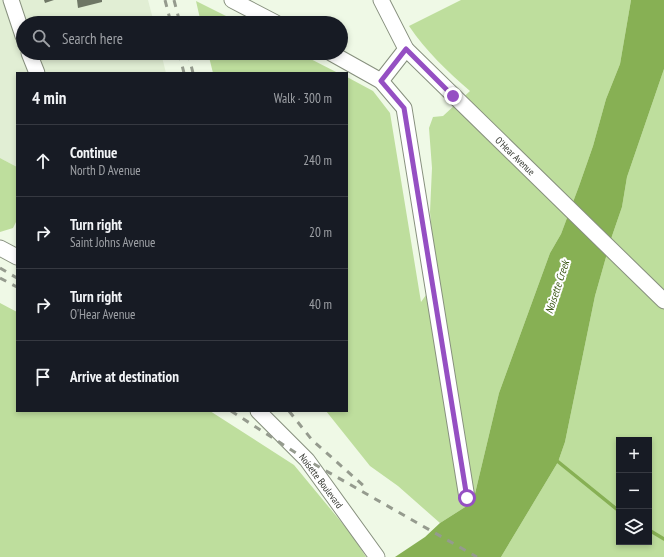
<!DOCTYPE html>
<meta charset="utf-8">
<style>
body{margin:0;font-family:"PT Sans Narrow",sans-serif;background:#242831;color:#f1f3f6}
.controls{position:absolute;right:12px;bottom:12px;display:grid;overflow:hidden;border-radius:0px;box-shadow:0 2px 6px #0003}
.controls button{width:36px;height:36px;display:grid;place-items:center;padding:0;border:0;border-bottom:1px solid #363941;background:#171b24;color:#f1f3f6;font:20px sans-serif}
.stop{position:absolute;width:12px;height:12px;margin:-9px;border:3px solid #954fc3;border-radius:50%;background:#fff}
.stop.end{background:#954fc3;border-color:#fff;box-shadow:0 1px 4px #0008}
.list{margin:0;padding:0;list-style:none}
h2{display:flex;justify-content:space-between;align-items:center;height:52px;margin:0;padding:0 16px;font-size:17px}
h2 small{font-size:13px;font-weight:400;color:#9ea1a6}
.list li{display:grid;grid-template-columns:26px 1fr auto;gap:12px;align-items:center;box-sizing:border-box;height:72px;padding:0 16px;border-top:1px solid #363941}
.list b{display:block;font-size:15px;white-space:nowrap}
.list p{margin:0;font-size:13px;white-space:nowrap;color:#9ea1a6}
.list em{font-size:13px;font-style:normal;color:#9ea1a6}
.icon{flex:none;width:22px;height:22px;fill:none;stroke:currentColor;stroke-width:2;stroke-linecap:round;stroke-linejoin:round}
.map{position:relative;flex:none;width:664px;height:557px;overflow:hidden}
.search{position:absolute;background:#171b24;box-shadow:0 2px 6px #0003;left:16px;top:16px;width:332px;height:44px;display:flex;align-items:center;gap:10px;box-sizing:border-box;padding:0 14px;border-radius:22px;color:#9ea1a6;font-size:15px}
.panel{position:absolute;background:#171b24;box-shadow:0 2px 6px #0003;left:16px;top:72px;width:332px;height:340px;border-radius:0px}
.map>svg:first-child{display:block}
.built{fill:#e1eed4}
.green{fill:#bede9d;fill-rule:evenodd}
.water{fill:#87b054}
.lines{fill:none;stroke-linecap:round;stroke-linejoin:round}
.stream{stroke:#87b054;stroke-width:3.5}
.building{fill:#6e7665}
.minor-casing{stroke:#87907e;stroke-width:17}
.minor{stroke:#fff;stroke-width:15}
.rail{stroke:#959b8e;stroke-width:3;stroke-dasharray:7 7;stroke-linecap:butt}
.route{stroke:#954fc3;stroke-width:5}
.labels{text-anchor:middle;dominant-baseline:central;stroke-width:4;stroke-linejoin:round;paint-order:stroke}
.street-label{font-size:10px;fill:#363932;stroke:#fff}
.water-label{font-size:11px;font-style:italic;fill:#3e5919;stroke:#fff}
</style>
<div class="map">
<svg width="664" height="557" viewBox="0 0 664 557">
<rect width="100%" height="100%" fill="#eff9e6"/>
<polygon class="built" points="0,0 148,0 154,23 23,23 23,53 161,53 166,73 17,73 17,167 0,158"/>
<g class="green">
<path d="M461,0H631L620,64L606,99L593,146L579,186L561,234L550,253L499,393L473,502L440,523L398,486L370,466L326,411H347V77L373,91L390,113L421,302L436,281L430,212L432,168L429,128L433,117L443,116L470,91C447,71 426,51 409,26Z"/>
<polygon points="196,1 240,23 201,23"/>
<polygon points="208,53 299,53 338,73 213,73"/>
<path d="M664,69V557H501L558,462L565,442L595,296L612,236L622,207L627,177ZM619,440H649V542H619Z"/>
<polygon points="0,158 17,167 17,220 13,228 0,232"/>
<polygon points="0,303 17,312 17,411 210,411 294,465 352,535 366,557 0,557"/>
</g>
<polygon class="water" points="631,0 664,0 664,69 627,177 622,207 612,236 595,296 565,442 558,462 501,557 395,557 425,537 440,523 473,502 499,393 550,253 561,234 579,186 593,146 606,99 620,64"/>
<g class="lines">
<g class="stream">
<polyline points="556,460 619,511"/>
<polyline points="649,530 664,539"/>
</g>
</g>
<g class="building">
<polygon points="44,0 54,0 45,3"/>
<polygon points="77,0 102,0 102,2 78,8"/>
</g>
<g class="lines">
<g class="minor-casing">
<g id="minor">
<polyline points="11,0 23,36"/>
<polyline points="232,0 276,23"/>
<polyline points="381,0 406,49 664,301"/>
<polyline points="29,53 37,73"/>
<polyline points="331,53 381,81 404,108 467,498"/>
<polyline points="381,81 406,49"/>
<polyline points="0,248 17,257"/>
<polyline points="258,411 307,460 377,557"/>
</g>
</g>
<use href="#minor" class="minor"/>
<g class="rail">
<polyline points="165,0 171,23"/>
<polyline points="174,0 180,23"/>
<polyline points="179,53 184,73"/>
<polyline points="188,53 193,73"/>
<polyline points="0,268 17,278"/>
<polyline points="0,278 17,287"/>
<polyline points="231,411 307,460 477,557"/>
<polyline points="289,411 312,440 365,487"/>
</g>
</g>
<g class="lines">
<polyline class="route" points="453,96 406,49 381,81 404,108 467,498"/>
</g>
<g class="labels">
<g class="street-label">
<text transform="translate(515 156) rotate(44)">O'Hear Avenue</text>
<text transform="translate(321 481) rotate(53)">Noisette Boulevard</text>
</g>
<g class="water-label">
<text transform="translate(557 287) rotate(-72)">Noisette Creek</text>
</g>
</g>
</svg>
<div class="controls">
<button>+</button>
<button>−</button>
<button><svg class="icon" aria-label="layers" viewBox="0 0 24 24"><path d="M12 4l9 5-9 5-9-5zM3 14l9 5 9-5"/></svg></button>
</div>
<div class="stop" style="left:467px;top:498px"></div>
<div class="stop end" style="left:453px;top:96px"></div>
<div class="search"><svg class="icon" aria-label="search" viewBox="0 0 24 24"><circle cx="10" cy="10" r="6"/><path d="M15 15l6 6"/></svg>Search here</div>
<section class="panel">
<h2>4 min<small>Walk · 300 m</small></h2>
<ul class="list">
<li><svg class="icon" aria-label="ahead" viewBox="0 0 24 24"><path d="M12 20V5M6 11l6-6 6 6"/></svg><div><b>Continue</b><p>North D Avenue</p></div><em>240 m</em></li>
<li><svg class="icon" aria-label="right" viewBox="0 0 24 24"><path d="M7 20v-9h11M14 6l5 5-5 5"/></svg><div><b>Turn right</b><p>Saint Johns Avenue</p></div><em>20 m</em></li>
<li><svg class="icon" aria-label="right" viewBox="0 0 24 24"><path d="M7 20v-9h11M14 6l5 5-5 5"/></svg><div><b>Turn right</b><p>O'Hear Avenue</p></div><em>40 m</em></li>
<li><svg class="icon" aria-label="arrive" viewBox="0 0 24 24"><path d="M6 21V4h12l-3 4 3 4H6"/></svg><div><b>Arrive at destination</b></div></li>
</ul>
</section>
</div>
